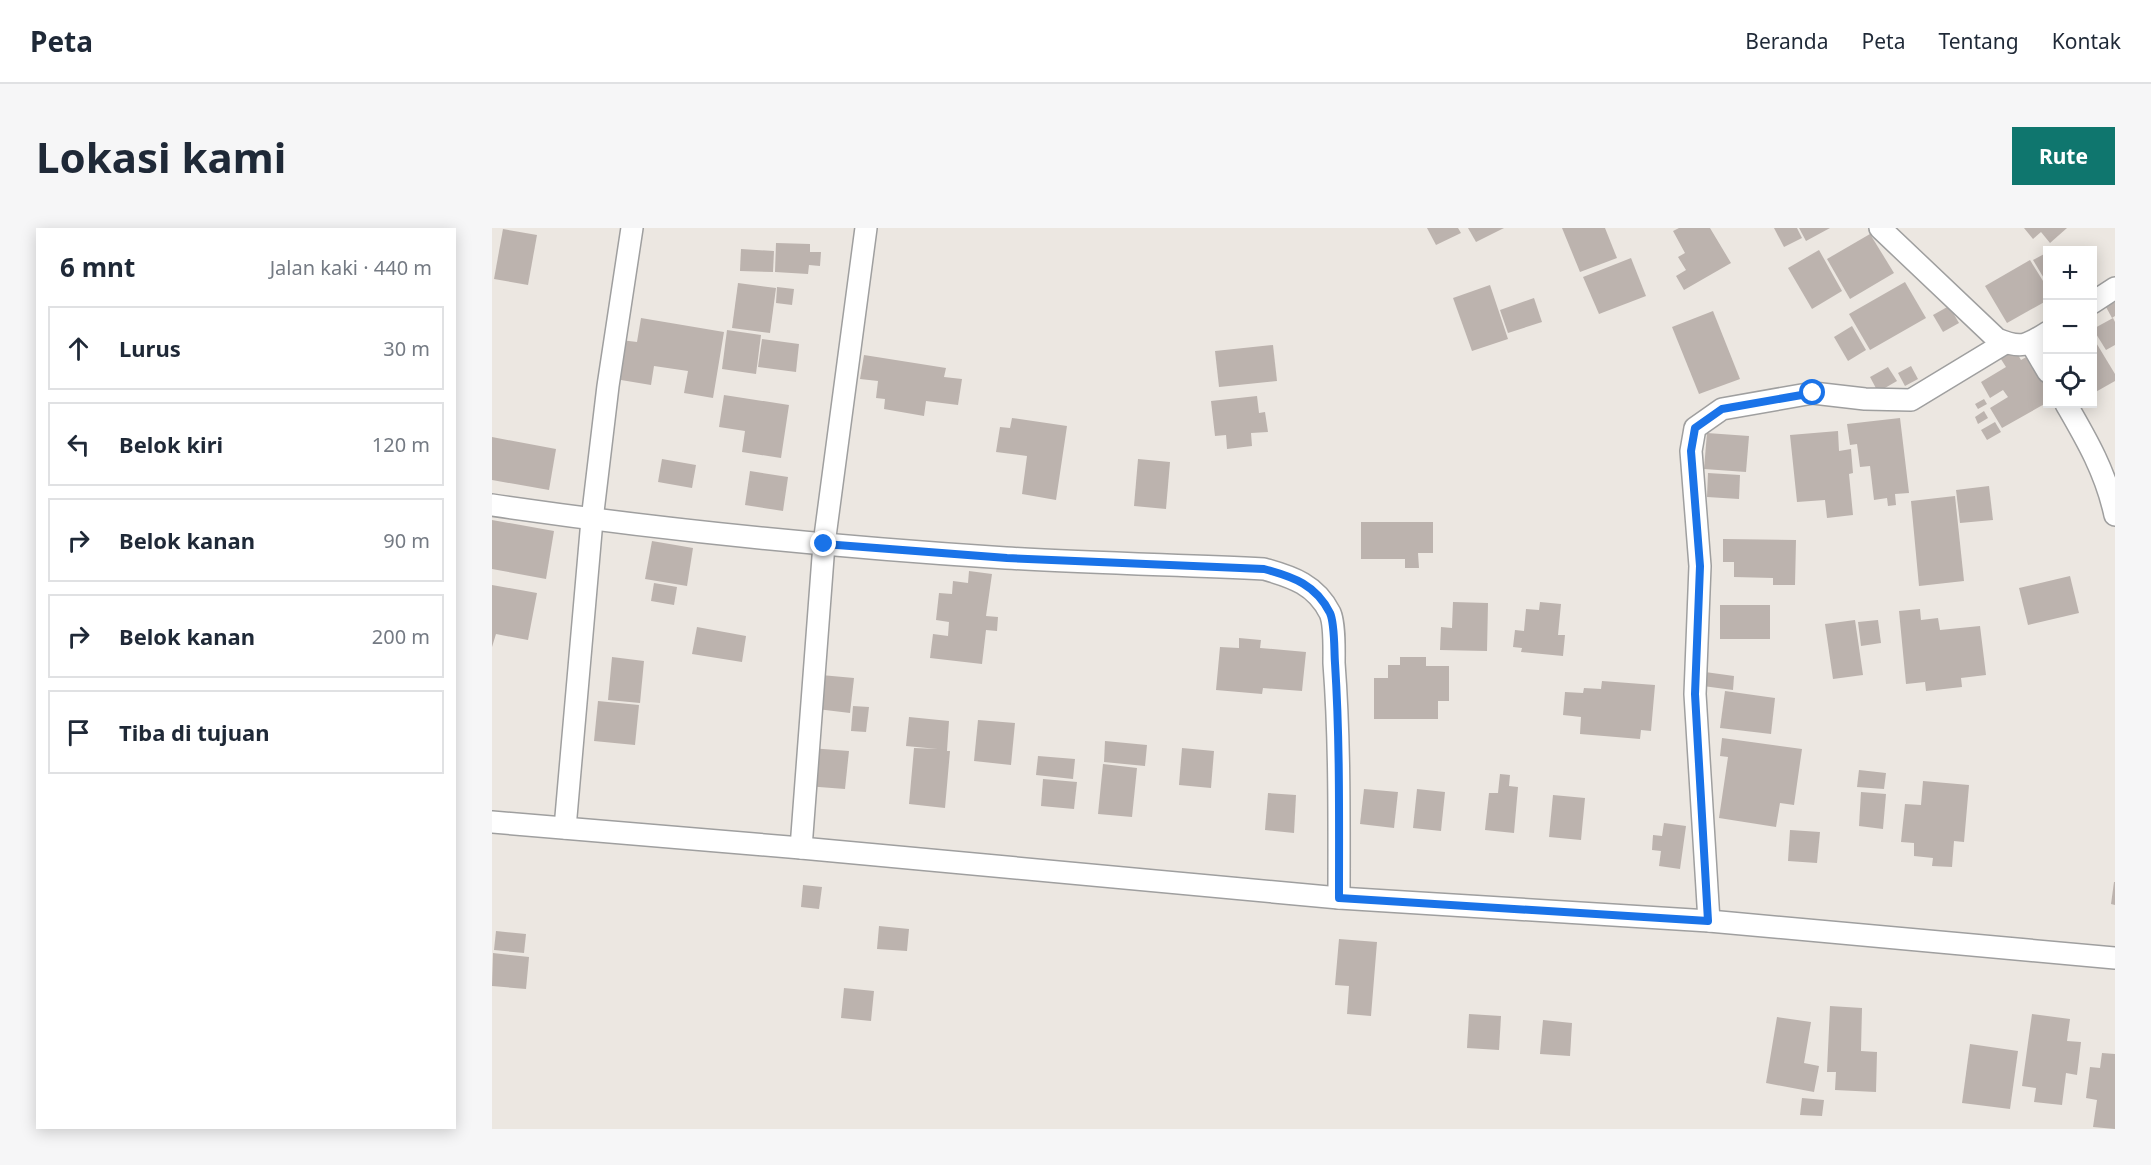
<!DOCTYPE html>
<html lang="id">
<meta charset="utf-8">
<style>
body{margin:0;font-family:"Noto Sans",sans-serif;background:#f6f6f7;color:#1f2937}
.controls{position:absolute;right:18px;top:18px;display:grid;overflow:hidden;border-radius:0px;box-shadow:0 3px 15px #0003}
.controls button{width:54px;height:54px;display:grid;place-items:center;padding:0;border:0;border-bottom:2px solid #e0e1e3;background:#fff;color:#1f2937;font:30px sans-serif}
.stop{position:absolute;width:18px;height:18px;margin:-14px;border:4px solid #1a73e8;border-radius:50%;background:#fff}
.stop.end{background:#1a73e8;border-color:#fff;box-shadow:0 2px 6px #0008}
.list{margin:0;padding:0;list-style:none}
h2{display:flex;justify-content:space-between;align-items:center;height:78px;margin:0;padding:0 24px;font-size:26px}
h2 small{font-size:20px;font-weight:400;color:#747a83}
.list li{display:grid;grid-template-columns:39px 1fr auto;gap:18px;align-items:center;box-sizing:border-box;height:84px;margin:0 12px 12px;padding:0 12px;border:2px solid #e0e1e3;border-radius:0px}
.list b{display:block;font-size:22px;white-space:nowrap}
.list em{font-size:20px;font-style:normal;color:#747a83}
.icon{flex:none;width:33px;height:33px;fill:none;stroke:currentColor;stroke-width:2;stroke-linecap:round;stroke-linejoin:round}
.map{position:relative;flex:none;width:1623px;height:901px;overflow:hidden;border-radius:0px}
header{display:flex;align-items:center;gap:36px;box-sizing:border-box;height:84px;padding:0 30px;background:#fff;border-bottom:2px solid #e0e1e3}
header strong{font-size:28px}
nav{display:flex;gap:33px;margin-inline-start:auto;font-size:21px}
.intro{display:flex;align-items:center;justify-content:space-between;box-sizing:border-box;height:144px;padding:0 36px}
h1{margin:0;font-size:42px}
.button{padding:15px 27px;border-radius:0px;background:#0f766e;color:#fff;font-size:21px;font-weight:700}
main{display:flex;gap:36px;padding:0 36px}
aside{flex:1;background:#fff;border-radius:0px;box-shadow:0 3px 15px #0003}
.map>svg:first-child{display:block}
.building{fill:#bcb3ae}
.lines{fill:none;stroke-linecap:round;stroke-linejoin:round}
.minor-casing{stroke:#9f9f9f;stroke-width:24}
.minor{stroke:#fff;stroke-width:21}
.route{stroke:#1a73e8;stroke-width:8}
</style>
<header>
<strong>Peta</strong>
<nav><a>Beranda</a><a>Peta</a><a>Tentang</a><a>Kontak</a></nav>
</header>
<div class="intro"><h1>Lokasi kami</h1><a class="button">Rute</a></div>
<main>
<aside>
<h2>6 mnt<small>Jalan kaki · 440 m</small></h2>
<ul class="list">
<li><svg class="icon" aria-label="ahead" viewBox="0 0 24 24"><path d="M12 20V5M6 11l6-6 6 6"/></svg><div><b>Lurus</b></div><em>30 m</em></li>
<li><svg class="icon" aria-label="left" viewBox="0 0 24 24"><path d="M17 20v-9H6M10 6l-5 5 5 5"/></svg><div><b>Belok kiri</b></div><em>120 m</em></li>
<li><svg class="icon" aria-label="right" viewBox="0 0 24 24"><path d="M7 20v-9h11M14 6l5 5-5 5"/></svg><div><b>Belok kanan</b></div><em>90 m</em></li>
<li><svg class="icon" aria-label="right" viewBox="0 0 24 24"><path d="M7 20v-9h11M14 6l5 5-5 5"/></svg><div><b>Belok kanan</b></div><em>200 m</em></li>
<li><svg class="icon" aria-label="arrive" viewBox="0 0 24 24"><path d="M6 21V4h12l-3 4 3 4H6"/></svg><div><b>Tiba di tujuan</b></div></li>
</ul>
</aside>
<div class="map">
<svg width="1623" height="901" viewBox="0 0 1623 901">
<rect width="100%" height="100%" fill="#ece7e1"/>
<g class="building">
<polygon points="935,0 966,0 969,5 944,17"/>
<polygon points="976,0 1012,0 984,14"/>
<polygon points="1070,0 1113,0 1125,30 1088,44"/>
<polygon points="1187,0 1218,0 1239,35 1192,62 1184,48 1194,42 1186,29 1193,25 1181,3"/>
<polygon points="1282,0 1305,0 1310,10 1292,19"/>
<polygon points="1307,0 1338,0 1314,13"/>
<polygon points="1532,0 1575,0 1558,15 1549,4 1541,11"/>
<polygon points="11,1 45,7 36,57 2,51"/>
<polygon points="1378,6 1402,45 1358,71 1335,31"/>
<polygon points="284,15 318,16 318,24 329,24 328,38 317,37 316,46 283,44"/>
<polygon points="249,21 282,23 281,44 248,43"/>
<polygon points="1327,22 1350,63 1320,81 1296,40"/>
<polygon points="1556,24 1556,57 1541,32"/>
<polygon points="1139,30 1154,68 1107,86 1091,49"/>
<polygon points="1538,32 1556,61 1556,72 1515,95 1493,58"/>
<polygon points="1413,54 1434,90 1378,122 1357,86"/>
<polygon points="246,55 284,60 278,105 240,100"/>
<polygon points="998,57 1016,111 980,123 961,70"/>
<polygon points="285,59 302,61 300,77 284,75"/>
<polygon points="1042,70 1050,94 1016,105 1008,82"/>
<polygon points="1623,74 1623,88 1620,90 1614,79"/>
<polygon points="1457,78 1467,95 1451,104 1441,87"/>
<polygon points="1221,83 1248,151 1207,166 1180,99"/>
<polygon points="149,90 232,104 221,170 192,165 196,143 162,138 159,157 123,151 129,112 145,114"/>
<polygon points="1621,90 1623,94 1623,117 1614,122 1601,101"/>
<polygon points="1360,98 1374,122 1356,133 1342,109"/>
<polygon points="235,102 269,107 264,146 230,141"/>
<polygon points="1600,108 1623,146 1623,153 1600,166"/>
<polygon points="270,111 307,116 304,144 266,139"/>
<polygon points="781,117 785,153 727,159 723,123"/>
<polygon points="1522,120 1529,132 1536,128 1556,161 1556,174 1510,200 1498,180 1516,169 1511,162 1498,170 1489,154 1514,139 1507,128"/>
<polygon points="372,127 454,140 452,149 470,151 466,177 434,173 432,188 392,181 393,171 384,170 386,153 368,151"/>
<polygon points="1419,138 1426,151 1413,158 1406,145"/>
<polygon points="1396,139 1405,153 1386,164 1378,149"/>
<polygon points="232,167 297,177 289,230 250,224 253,203 227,199"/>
<polygon points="765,168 767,185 773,184 776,204 759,205 760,218 735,221 734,207 723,208 719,173"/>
<polygon points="1492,171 1495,176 1486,181 1483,176"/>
<polygon points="1492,183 1496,190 1486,196 1483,189"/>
<polygon points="520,190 575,198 564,272 530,266 535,228 504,224 508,199 518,200"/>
<polygon points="1408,190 1417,265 1403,266 1404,277 1396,278 1395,270 1382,272 1378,238 1368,239 1365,216 1358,217 1355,196"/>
<polygon points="1503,194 1509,204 1495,212 1489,202"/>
<polygon points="1346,203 1347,223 1359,221 1361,245 1357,246 1361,287 1335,290 1333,272 1305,274 1298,207"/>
<polygon points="1215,205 1257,208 1254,244 1212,241"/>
<polygon points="0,209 64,221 57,262 0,252"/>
<polygon points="170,231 204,237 200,260 166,254"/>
<polygon points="646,231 678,234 674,281 642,278"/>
<polygon points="258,243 296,249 291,283 253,277"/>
<polygon points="1216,245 1248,247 1247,271 1215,269"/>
<polygon points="1497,258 1501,292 1468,295 1464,262"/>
<polygon points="1463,268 1472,353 1427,358 1419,273"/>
<polygon points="0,292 62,303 54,351 0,341"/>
<polygon points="869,294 941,294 941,325 926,325 927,340 913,340 913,331 869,331"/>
<polygon points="1231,311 1304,312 1303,357 1281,357 1281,350 1242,349 1242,334 1231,334"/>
<polygon points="160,313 201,320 195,358 153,351"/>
<polygon points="477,343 500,346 494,388 506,389 505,403 494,402 490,436 438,430 441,406 456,408 457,394 444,392 447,365 460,366 461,353 476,355"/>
<polygon points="1578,348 1587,385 1536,397 1527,360"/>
<polygon points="162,355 185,359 182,377 159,373"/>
<polygon points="0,357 45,365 36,412 4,406 0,419"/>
<polygon points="961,374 996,375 995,423 948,422 949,399 960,400"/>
<polygon points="1048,374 1069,376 1066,407 1073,407 1071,428 1029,424 1030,420 1021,419 1023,402 1032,403 1034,381 1047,382"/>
<rect x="1228" y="377" width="50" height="34"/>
<polygon points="1428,381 1429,392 1446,390 1448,402 1488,398 1494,447 1469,450 1470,459 1434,463 1433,454 1414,456 1407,383"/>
<polygon points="1363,392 1371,447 1341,451 1333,396"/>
<polygon points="1386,392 1389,415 1369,418 1366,394"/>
<polygon points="205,399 254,408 250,434 200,426"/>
<polygon points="747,410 769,412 768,420 814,424 810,463 771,460 770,466 724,462 728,419 747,420"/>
<polygon points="120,429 152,433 148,475 116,472"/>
<polygon points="908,429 934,429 934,438 957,438 957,473 946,473 946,491 882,491 882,450 896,450 896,437 908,437"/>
<polygon points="1213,444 1242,448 1241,462 1211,458"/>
<polygon points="329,447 362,450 358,485 325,481"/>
<polygon points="1110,453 1163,457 1159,503 1149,502 1148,511 1088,506 1089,489 1071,487 1073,464 1091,465 1092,460 1109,461"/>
<polygon points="1233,463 1283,470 1279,506 1228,500"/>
<polygon points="106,473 147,477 143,517 102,513"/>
<polygon points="361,478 377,479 374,504 359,503"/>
<polygon points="417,489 457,493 455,523 458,523 453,580 417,576 422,520 446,521 414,518"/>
<polygon points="486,492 523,495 519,537 482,533"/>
<polygon points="1230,510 1310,521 1302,577 1288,575 1284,599 1227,590 1236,529 1228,528"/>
<polygon points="613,513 655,517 653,538 612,534"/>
<polygon points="318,520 357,523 353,561 314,558"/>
<polygon points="690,520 722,523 719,560 687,557"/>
<polygon points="546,528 583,531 581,551 544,547"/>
<polygon points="611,536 645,540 640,589 606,586"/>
<polygon points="1367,542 1394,545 1392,561 1365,559"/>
<polygon points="1008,546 1018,547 1017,558 1026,559 1022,605 993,602 997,565 1006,565"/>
<polygon points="551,551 585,554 582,581 549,578"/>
<polygon points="1431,553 1477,557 1472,614 1462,613 1460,639 1440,638 1441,630 1422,628 1422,615 1409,614 1413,576 1429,577"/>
<polygon points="872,561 906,564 902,600 868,596"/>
<polygon points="925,561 953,564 949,603 921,600"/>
<polygon points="1369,564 1394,566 1391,601 1367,598"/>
<polygon points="776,565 804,567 802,605 773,602"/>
<polygon points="1061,567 1093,570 1089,612 1057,609"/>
<polygon points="1172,595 1194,598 1188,641 1167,638 1169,623 1160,622 1161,607 1170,608"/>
<polygon points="1298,602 1328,604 1325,635 1296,633"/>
<polygon points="1622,654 1623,654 1623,677 1619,676"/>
<polygon points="311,657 330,659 327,681 309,679"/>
<polygon points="387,698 417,701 415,723 385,721"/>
<polygon points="4,703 34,706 32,725 2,722"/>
<polygon points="847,711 885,714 879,788 855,786 857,758 843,757"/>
<polygon points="1,725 37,729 34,761 0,758"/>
<polygon points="352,760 382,763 379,793 349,790"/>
<polygon points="1338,778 1370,780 1369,823 1385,824 1384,864 1343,862 1344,844 1335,844"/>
<polygon points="977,786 1009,788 1007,822 975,820"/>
<polygon points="1540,786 1578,791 1575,813 1589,814 1585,847 1574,845 1570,877 1542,874 1544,860 1530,858"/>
<polygon points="1285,789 1319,794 1312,835 1327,838 1322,864 1274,855"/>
<polygon points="1051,792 1080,795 1078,828 1048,826"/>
<polygon points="1478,816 1526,823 1518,881 1470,875"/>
<polygon points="1610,825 1623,826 1623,901 1601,899 1605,872 1594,870 1598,839 1608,840"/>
<polygon points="1310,870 1332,872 1330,888 1308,887"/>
</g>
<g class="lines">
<g class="minor-casing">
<g id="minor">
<path d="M1388,0L1505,111C1529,121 1534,118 1556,104"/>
<polyline points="1600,75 1623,60"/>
<polyline points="1539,115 1556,144"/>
<path d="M1574,176C1595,212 1614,245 1623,287"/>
<path d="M0,277C170,302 342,319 514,330C600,335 686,337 772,341C801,349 824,357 838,385C843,396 842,423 842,435C848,514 847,592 847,670"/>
<polyline points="0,594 309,620 847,670 1217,693 1623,730"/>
<polyline points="73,600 100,292 116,158 140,0"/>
<polyline points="309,620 332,316 374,0"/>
<polyline points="1217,693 1203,466 1208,338 1199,223 1203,200 1230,181 1321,165 1373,171 1419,172 1513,115"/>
</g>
</g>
<use href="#minor" class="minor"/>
</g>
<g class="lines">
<path class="route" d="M332,316L515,330L772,341C802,349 824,357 838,385C843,396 842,423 843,435C848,514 847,591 847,670L1216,693L1203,466L1208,338L1199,223L1203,200L1230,181L1321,165"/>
</g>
</svg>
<div class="controls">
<button>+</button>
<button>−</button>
<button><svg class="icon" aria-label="locate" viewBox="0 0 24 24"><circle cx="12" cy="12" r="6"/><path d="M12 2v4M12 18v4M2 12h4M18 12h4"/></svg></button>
</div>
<div class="stop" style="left:1321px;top:165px"></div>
<div class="stop end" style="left:332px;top:316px"></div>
</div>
</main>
